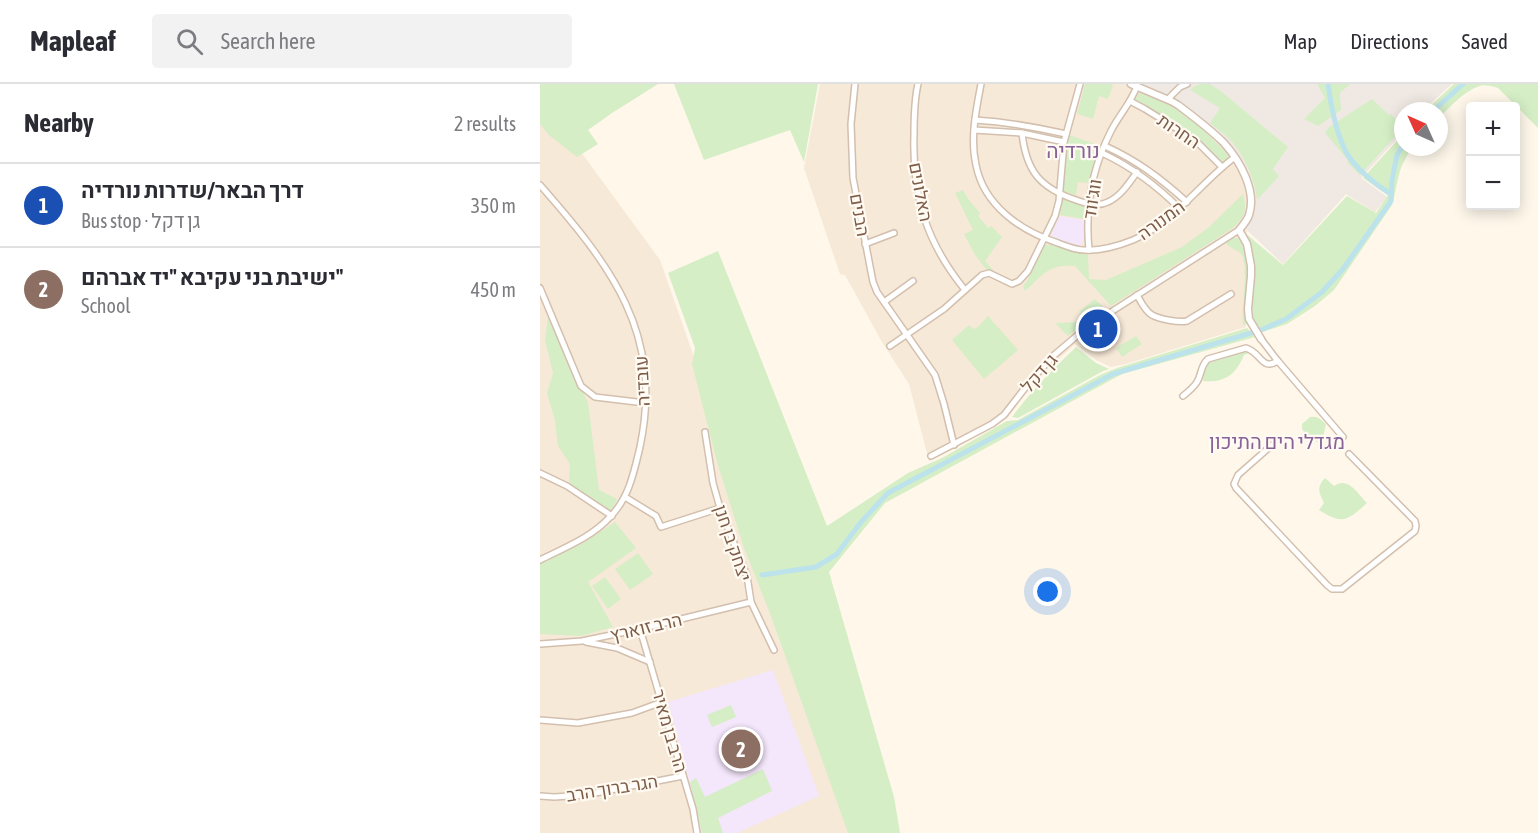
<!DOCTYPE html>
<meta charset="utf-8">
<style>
body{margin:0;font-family:"Asap Condensed",Heebo,sans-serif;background:#f2f2f3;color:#2b2b33}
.controls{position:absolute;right:18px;top:18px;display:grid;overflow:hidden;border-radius:6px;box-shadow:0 3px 15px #0003}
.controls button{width:54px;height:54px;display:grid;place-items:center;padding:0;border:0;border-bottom:2px solid #e1e1e2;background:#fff;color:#2b2b33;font:30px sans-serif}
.compass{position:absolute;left:854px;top:18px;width:54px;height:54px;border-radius:50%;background:#fff;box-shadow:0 3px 15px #0003;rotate:315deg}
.you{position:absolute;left:508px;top:508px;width:21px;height:21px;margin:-15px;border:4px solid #fff;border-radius:50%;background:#1a73e8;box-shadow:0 0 0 9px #1a73e833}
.badge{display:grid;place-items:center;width:39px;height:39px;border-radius:50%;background:#b45309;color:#fff;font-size:20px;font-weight:700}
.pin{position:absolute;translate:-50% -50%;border:3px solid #fff;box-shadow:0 2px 6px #0006}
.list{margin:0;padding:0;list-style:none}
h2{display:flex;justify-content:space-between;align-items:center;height:78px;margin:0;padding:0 24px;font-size:26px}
h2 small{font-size:20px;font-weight:400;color:#7c7c81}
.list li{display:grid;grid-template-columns:39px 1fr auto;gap:18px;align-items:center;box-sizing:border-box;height:84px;padding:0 24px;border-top:2px solid #e1e1e2}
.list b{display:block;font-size:22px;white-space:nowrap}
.list p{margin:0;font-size:20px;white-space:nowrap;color:#7c7c81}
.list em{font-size:20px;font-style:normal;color:#7c7c81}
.icon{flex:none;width:33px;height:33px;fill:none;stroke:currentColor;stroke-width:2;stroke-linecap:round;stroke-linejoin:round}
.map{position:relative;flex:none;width:998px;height:749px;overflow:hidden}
header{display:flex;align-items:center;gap:36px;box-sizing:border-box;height:84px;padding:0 30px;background:#fff;border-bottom:2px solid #e1e1e2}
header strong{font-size:28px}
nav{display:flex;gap:33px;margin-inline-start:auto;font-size:21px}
.search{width:420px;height:54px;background:#f2f2f3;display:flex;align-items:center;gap:15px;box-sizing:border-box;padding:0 21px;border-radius:6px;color:#7c7c81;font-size:22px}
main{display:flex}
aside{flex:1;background:#fff}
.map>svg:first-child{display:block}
.residential{fill:#f7e9d8}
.industrial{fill:#f0e9e3}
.education{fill:#f4e6fb}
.green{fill:#d5eec6}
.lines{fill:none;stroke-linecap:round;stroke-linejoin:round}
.canal{stroke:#bce3eb;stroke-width:5}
.minor-casing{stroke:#d3bfae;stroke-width:8}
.tertiary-casing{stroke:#d3bfae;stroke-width:9}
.minor{stroke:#fff;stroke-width:5}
.tertiary{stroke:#fff;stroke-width:6}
.labels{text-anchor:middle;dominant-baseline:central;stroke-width:4.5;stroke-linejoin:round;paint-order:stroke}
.street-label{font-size:18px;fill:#7d5d4a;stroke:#fffaf2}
.neighbourhood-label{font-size:20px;fill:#886298;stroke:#fffaf2}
.quarter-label{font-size:21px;fill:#886298;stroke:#fffaf2}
</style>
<header>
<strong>Mapleaf</strong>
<div class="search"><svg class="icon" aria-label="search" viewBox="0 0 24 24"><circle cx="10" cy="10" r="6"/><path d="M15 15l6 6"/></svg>Search here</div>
<nav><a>Map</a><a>Directions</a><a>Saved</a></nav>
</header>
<main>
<aside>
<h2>Nearby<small>2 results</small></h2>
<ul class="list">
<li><span class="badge" style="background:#1a4fb4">1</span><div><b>דרך הבאר/שדרות נורדיה</b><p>Bus stop · גן דקל</p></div><em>350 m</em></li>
<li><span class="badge" style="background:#8d6e63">2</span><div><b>ישיבת בני עקיבא &quot;יד אברהם&quot;</b><p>School</p></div><em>450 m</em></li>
</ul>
</aside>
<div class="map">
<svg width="998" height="749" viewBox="0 0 998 749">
<rect width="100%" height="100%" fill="#fef7ea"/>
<g class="residential">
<polygon points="280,0 912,0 882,27 863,27 863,48 821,94 847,113 835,128 806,110 743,180 707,146 707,149 699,152 706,172 703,231 706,243 586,280 571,283 556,276 535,260 511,282 484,312 468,333 412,366 389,377 369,300 342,258 305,191 300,190 264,84"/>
<polygon points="0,12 120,176 321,749 0,749"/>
</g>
<polygon class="industrial" points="601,0 912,0 882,27 863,27 863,48 821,94 847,113 835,128 806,110 743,180 706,145 716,129 713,101 703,79 690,59 646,22"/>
<g class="education">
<polygon points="519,132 544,136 544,148 542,162 525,158 511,152"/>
<polygon points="233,586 279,712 197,749 163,749 128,618"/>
</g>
<g class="green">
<polygon points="0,0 118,0 72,29 48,46 58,60 37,73 9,51 0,40"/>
<polygon points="134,0 278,0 264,78 250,46 164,76"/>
<polygon points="545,0 570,0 573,1 568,15 559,12 553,35 537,30"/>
<path d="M660,0H670L682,8L748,63L733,85L739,92L717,116C715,95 705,74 692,58C686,51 677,45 670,39L680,24L650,6L653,3Z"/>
<polygon points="777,0 810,0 800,9 801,26 778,42 764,35 785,14"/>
<path d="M914,0H998V44L958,4C952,2 945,0 939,2C923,8 910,23 899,34V27H885Z"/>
<path d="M599,9C612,14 627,18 639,26C656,38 671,54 686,68L688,71V74L681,79L663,59L604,21L595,17Z"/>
<polygon points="832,15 849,31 851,30 863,44 820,91 807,78 808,76 785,49 789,43"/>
<path d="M863,50V63H872C867,72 861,81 859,91C856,101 855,111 852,121L794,206L775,222L747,240L722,248L713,237L712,219L714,191L711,166L704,148L743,181L807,112L836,129L848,111L823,94Z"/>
<polygon points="529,51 561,62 549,99 538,98 536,111 522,107 526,59"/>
<polygon points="423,106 428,115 440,129 438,132 448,144 451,142 462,153 445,177 454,187 446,185 435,171 424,150 433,146 415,109"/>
<path d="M703,110C707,127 706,131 693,144L571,222L535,182C508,180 504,190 485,207L483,202L487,197L505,161H513L548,171L549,195L566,196L642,163L668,144Z"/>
<polygon points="525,114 545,122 546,124 544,135 520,131 522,117"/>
<path d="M693,154H698L703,157C714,184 702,212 708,240L703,241C701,225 709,180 701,170C697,165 690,165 686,159Z"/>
<polygon points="178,167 287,442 368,389 402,374 467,337 478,336 560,291 577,284 707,244 715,253 582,290 345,419 289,488 354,713 360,749 308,749 231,532 204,464 177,378 152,280 155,264 128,189"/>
<polygon points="555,215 565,225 547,236 528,252 515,239 537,238 541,233 539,231 541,229 540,227"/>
<polygon points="448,232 478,266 444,295 412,256 429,241 433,245 438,243"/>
<polygon points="8,233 48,319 59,406 77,415 71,428 29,400 30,380 18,362 15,337 7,309 13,289 5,256"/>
<polygon points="596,252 602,260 582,273 576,264"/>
<path d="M536,263L556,279L569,285L563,287L478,334L472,333C491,307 513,285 536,263Z"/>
<path d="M706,267L709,269L704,271C696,291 684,299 663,297L665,285L669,279Z"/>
<path d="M770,333C778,332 780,335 786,340L782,358C773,359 767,352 762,345V340Z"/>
<path d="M785,394L794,402C808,392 817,409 827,419C807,437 803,441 779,426L784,419C779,409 776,403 785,394Z"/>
<polygon points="75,438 96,464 48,498 73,543 41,552 0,550 0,479 43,459"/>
<polygon points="98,469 113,490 90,506 75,485"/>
<polygon points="65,493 81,515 68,525 52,502"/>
<polygon points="191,621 196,633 172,643 167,631"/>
<polygon points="223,685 232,707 178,734 183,749 162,749 150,698 156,694 165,713"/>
</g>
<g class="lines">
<g class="canal">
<path d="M788,0C791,23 796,48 806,68C814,83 837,102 851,110"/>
<polyline points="893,27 923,0"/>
<polyline points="222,491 276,483 297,470 321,438 348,409 573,290 721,246 746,235 782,208 803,185 851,117 852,96 857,71 863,61"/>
</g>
<g class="minor-casing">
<g id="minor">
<polyline points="315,0 311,40 313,94 333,198 337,208 395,291 404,320 414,361"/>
<path d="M378,0C374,17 374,34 374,51C372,112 386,158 425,206"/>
<path d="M441,0C436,26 430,55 436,81C444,122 481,147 518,159C526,162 535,166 544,166C560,167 578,162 593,156C635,138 660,99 695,73"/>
<polyline points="628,15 640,3 647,0"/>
<polyline points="590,17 605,25 655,56 682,83"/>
<path d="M435,36C466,38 496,43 526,50"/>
<polyline points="434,46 482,49 524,58"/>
<path d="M482,49C486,87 500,104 536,116C547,120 558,123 568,118C581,112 589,99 597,88"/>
<path d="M565,62C598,77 620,94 647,118"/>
<path d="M562,69C592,83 616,101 640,125"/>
<path d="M0,101C71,182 124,249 100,363C94,388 89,414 70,433C52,453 24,464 0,476"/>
<polyline points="325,160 354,149"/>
<path d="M549,166C545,125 552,84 571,47C579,31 591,19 597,2"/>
<polyline points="0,204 41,302 55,313 105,319"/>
<path d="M597,211C601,218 605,227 612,231C619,235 639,239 647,237L691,210"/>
<polyline points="344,218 373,197"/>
<polyline points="721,255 737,276 803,353"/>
<polyline points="350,262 404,225 442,191 449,189 472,200 479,197 488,187 515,132 519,117 524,58 540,0"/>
<path d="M643,312C648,308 654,303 657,298C662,290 660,282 668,275L706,264C722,269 721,287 738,277"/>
<polyline points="165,348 173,399 180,424 207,492 211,518 234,566"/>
<polyline points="732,361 698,391 694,400 696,404 787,501 792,505 802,505 875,447 876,442 875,437 809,370"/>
<polyline points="391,372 452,340 464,331 492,295 513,272 546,244 699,146"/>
<polyline points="0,389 27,402 72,432"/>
<polyline points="85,413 116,432 121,443 180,424"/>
<polyline points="100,545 153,725 157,749"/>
<polyline points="46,558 77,564 110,578"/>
<polyline points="0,560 42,557 100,545 211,518"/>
<polyline points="0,636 38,639 92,629 122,618"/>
<polyline points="0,712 14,713 45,711 143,692"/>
</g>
</g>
<g class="tertiary-casing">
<path id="tertiary" d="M591,0L631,17L638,21C654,33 670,45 684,59C700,77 717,107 709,131C707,137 703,141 699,146L707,160L711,182V192L708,225L709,235L721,255"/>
</g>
<use href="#minor" class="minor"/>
<use href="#tertiary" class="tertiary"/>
</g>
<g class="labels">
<g class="street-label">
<text transform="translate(639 47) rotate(34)">החרות</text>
<text transform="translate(381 108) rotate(79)">האלונים</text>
<text transform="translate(552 115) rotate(-81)">ווג'ווד</text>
<text transform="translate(320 131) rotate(80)">הבנים</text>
<text transform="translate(621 136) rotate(-36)">המנורה</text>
<text transform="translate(499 289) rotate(-49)">גן דקל</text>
<text transform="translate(102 297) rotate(-93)">עובדיה</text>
<text transform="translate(193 459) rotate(71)">יצחק בן חנן</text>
<text transform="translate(106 543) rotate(-13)">הרב זוארץ</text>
<text transform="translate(130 647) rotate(74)">הרב בן מאיר</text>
<text transform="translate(72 704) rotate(-9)">הגר ברוך הרב</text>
</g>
<g class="neighbourhood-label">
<text x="737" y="357">מגדלי הים התיכון</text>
</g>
<g class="quarter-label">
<text x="533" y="66">נורדיה</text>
</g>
</g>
</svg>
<div class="controls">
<button>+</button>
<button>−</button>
</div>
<svg class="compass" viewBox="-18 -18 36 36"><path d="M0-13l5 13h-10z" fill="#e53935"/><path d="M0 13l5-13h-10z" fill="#7c7c81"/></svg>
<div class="you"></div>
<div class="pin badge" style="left:558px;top:245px;background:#1a4fb4">1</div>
<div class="pin badge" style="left:201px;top:665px;background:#8d6e63">2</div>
</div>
</main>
